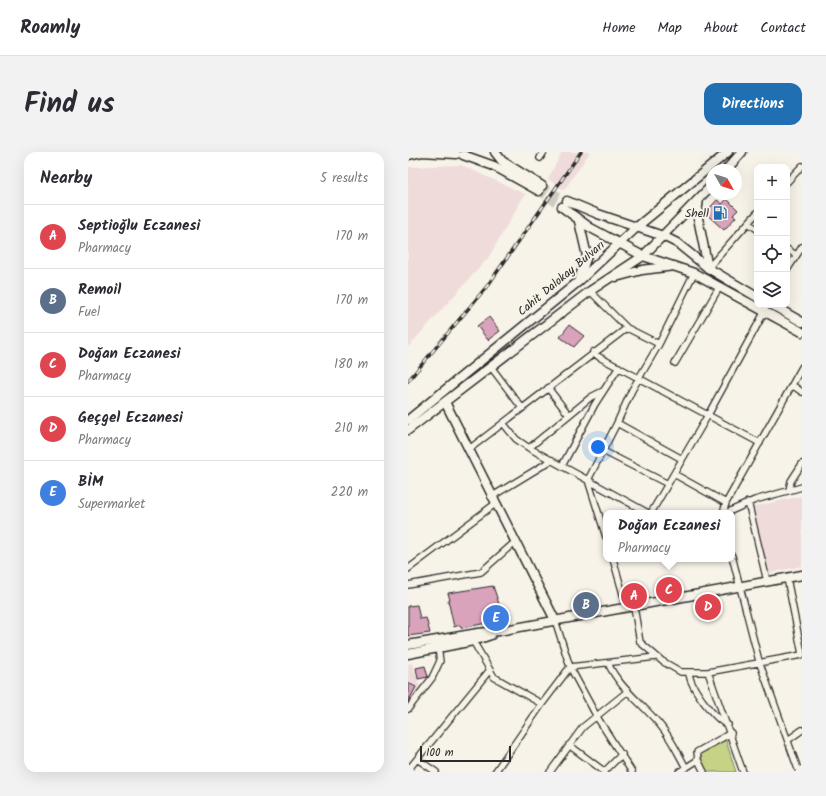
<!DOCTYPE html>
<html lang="en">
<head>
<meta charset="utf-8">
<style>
  :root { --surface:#fff; --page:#f2f2f3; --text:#2b2b33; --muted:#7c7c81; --line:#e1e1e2; --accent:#1f6fb2 }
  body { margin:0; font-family:Kalam,sans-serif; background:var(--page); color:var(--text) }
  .controls { position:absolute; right:12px; top:12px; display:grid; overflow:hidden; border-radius:8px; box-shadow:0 4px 16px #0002 }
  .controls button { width:36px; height:36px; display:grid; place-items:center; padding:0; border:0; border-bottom:1px solid var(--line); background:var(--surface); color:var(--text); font:20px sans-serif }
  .compass { position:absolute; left:298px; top:12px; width:36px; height:36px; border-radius:50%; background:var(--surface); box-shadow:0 4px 16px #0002; rotate:129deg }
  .scale { position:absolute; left:12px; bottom:10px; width:91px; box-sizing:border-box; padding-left:4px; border:2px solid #2b2b2b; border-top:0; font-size:11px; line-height:14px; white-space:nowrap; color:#2b2b2b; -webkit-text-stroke:3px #f7f3e8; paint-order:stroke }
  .you { position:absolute; left:190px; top:295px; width:14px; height:14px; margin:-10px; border:3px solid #fff; border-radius:50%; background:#1a73e8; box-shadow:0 0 0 6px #1a73e833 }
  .badge { display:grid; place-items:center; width:26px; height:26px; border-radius:50%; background:var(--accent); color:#fff; font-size:13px; font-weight:700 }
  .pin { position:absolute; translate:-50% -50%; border:2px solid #fff; box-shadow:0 1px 4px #0006 }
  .popup { position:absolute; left:195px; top:358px; width:132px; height:52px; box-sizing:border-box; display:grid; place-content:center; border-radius:8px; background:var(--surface); filter:drop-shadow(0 1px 3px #0005); font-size:13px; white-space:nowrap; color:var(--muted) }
  .popup b { font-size:15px; color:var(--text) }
  .popup::after { content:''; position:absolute; left:50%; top:100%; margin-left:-8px; border:8px solid transparent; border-top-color:var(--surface) }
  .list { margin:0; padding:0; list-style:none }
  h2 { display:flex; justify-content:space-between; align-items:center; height:52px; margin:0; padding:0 16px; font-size:17px }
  h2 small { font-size:13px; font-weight:400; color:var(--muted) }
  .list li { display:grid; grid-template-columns:26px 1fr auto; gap:12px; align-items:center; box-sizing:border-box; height:64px; padding:0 16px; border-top:1px solid var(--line) }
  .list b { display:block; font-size:15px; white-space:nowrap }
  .list p { margin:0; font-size:13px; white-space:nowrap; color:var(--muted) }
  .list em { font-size:13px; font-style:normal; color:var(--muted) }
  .icon { flex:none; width:22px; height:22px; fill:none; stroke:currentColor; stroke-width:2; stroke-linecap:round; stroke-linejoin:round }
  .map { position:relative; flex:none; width:394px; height:620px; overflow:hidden; border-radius:12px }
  header { display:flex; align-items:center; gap:24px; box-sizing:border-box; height:56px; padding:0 20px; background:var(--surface); border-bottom:1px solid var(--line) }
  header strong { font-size:19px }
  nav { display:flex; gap:22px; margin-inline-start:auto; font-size:14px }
  .intro { display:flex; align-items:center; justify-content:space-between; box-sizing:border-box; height:96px; padding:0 24px }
  h1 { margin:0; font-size:28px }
  .button { padding:10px 18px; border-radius:12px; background:var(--accent); color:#fff; font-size:14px; font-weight:700 }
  main { display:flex; gap:24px; padding:0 24px }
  aside { flex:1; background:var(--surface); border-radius:12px; box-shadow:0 4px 16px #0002 }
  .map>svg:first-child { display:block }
</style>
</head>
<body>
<header>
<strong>Roamly</strong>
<nav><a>Home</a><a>Map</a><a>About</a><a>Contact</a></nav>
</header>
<div class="intro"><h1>Find us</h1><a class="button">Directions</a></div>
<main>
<aside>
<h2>Nearby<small>5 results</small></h2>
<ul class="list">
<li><span class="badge" style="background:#e0444e">A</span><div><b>Septioğlu Eczanesi</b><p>Pharmacy</p></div><em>170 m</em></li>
<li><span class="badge" style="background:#5c6f8a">B</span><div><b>Remoil</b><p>Fuel</p></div><em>170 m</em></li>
<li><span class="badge" style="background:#e0444e">C</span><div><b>Doğan Eczanesi</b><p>Pharmacy</p></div><em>180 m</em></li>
<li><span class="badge" style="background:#e0444e">D</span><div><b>Geçgel Eczanesi</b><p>Pharmacy</p></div><em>210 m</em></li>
<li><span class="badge" style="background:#3f7fe0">E</span><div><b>BİM</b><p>Supermarket</p></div><em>220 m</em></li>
</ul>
</aside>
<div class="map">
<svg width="394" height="620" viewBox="0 0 394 620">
  <rect width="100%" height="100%" fill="#f7f3e8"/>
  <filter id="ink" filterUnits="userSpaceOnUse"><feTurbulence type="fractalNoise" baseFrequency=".025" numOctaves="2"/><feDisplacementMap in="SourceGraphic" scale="8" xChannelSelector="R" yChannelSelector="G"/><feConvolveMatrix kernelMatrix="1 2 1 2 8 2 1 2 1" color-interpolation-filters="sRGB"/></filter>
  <g filter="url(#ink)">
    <path fill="#eedbda" d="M154,0H182L156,38L140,27Z
      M53,13L117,42L80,106L0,195V15Z
      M394,344V414L361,421L345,355Z
      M4,511L12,536L0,551V512Z"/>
    <path fill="#c6d387" stroke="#787f59" d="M317,586L328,620H299L294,609L293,600Z"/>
    <path fill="#d9a3bb" stroke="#2b2b2b" d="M319,47L330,58L325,63L328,65L316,78L297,61L309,48L314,52Z
      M81,165L92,179L80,188L69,174Z
      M161,173L176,184L166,195L152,185Z
      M85,434L94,461H92L93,468L59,475L54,476L52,473L46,475L40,448H42L40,441Z
      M9,453L12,467L18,466L22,481L0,484V454Z
      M17,514L20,525L10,527L8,516Z
      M0,531L8,535L0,550Z"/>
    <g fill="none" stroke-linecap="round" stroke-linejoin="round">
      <path stroke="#cecbc2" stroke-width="8" stroke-dasharray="8 4" stroke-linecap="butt" d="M134,34L159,49
        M131,39L154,55"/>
      <defs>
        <path id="street" d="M132,6L136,0
          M379,30L394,14
          M340,71L349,77
          M379,97L388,103
          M300,116L349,61
          M379,118L394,95
          M182,139L219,176L251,192
          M185,200L191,205L352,291
          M267,211L312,134
          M83,215L114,256
          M384,233L394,240
          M140,236L161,263
          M95,271L108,287L121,296L240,361
          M209,271L274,307
          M121,296L183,245L195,239
          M60,298L219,176
          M195,299L260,332
          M154,314L187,252L211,215
          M266,322L318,351
          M381,338L383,329L394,312
          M83,345L144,308
          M340,350L359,429
          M243,361L300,263L357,159L358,153
          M315,361L318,351L394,215
          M318,361L347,348L394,335
          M198,385L180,328L209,271L224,238L251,192L286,121
          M324,404L351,509L391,620
          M205,407L219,456
          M0,417L87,352
          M379,426L394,502
          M0,433L73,420L107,390
          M226,455L232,490L254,509L273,520H300L394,503
          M147,468L162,515L189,565L224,620
          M65,489L86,525L134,552
          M200,511C211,536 235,552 252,573C263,586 270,601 278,616
          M300,520L335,620
          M281,521C282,535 307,568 320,573
          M0,557L24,526L32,509L30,496
          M380,588L394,578
          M161,593L197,620
          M9,607L28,620
          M0,618L81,519
          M87,620L134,552L162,515L248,505
          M142,620L175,575L220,539
          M196,620L214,602
          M271,620L290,608
          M296,620L290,608L289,600L323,581"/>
        <path id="secondary" d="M87,0L94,9L134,34
          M0,3L14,0L48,2
          M55,3L86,14L131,39
          M159,49L190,62L255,84L269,91L300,116L349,145
          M154,55L181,75L235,104L286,121L394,180
          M364,153L394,170
          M37,250L147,468
          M0,493L70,481L91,479L394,423
          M0,502L65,489L83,483"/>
        <path id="primary" d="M318,18L334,0
          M291,47L289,61L300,116
          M208,125L234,118L266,114
          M170,130L179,104L171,69
          M0,268L170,130L230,74L320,0
          M0,278L182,139L235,104L304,33"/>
      </defs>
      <use href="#street" stroke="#2b2b2b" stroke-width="8"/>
      <use href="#secondary" stroke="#2b2b2b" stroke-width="11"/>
      <use href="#primary" stroke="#2b2b2b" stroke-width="11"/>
      <use href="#street" stroke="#f7f3e8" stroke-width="5.5"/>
      <use href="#secondary" stroke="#f7f3e8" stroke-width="8"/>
      <use href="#primary" stroke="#f7f3e8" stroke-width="8"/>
      <defs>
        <path id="rail" d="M0,229L80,133L173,0"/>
      </defs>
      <use href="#rail" stroke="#2b2b2b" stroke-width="3.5"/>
      <use href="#rail" stroke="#f7f3e8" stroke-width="2" stroke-dasharray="6" stroke-linecap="butt"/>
    </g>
  </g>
  <defs>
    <symbol id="fuel-bare" viewBox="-9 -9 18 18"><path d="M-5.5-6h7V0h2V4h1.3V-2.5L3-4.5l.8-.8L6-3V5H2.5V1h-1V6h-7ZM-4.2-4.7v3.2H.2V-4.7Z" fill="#1f6fb2" stroke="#f7f3e8" stroke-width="2.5" paint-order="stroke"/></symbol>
  </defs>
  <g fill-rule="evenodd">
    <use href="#fuel-bare" x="302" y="51" width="20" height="20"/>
  </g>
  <g text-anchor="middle" stroke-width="4" stroke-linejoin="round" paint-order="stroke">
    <g font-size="12" fill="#2b2b2b" stroke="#f7f3e8" text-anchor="end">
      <text x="301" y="65">Shell</text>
    </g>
    <g font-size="12" fill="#2b2b2b" stroke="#f7f3e8">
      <text transform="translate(153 126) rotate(-40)" y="4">Cahit Dalokay Bulvarı</text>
    </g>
  </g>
</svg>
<div class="controls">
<button>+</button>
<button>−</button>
<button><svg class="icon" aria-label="locate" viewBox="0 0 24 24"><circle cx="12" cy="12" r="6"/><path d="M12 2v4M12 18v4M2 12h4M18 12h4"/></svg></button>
<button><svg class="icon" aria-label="layers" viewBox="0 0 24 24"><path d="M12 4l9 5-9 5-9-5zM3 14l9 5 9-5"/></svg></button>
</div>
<svg class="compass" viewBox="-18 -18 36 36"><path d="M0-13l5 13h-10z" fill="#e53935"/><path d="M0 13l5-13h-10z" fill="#7c7c81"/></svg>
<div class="scale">100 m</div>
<div class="you"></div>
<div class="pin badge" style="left:226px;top:444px;background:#e0444e">A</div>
<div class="pin badge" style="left:178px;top:453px;background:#5c6f8a">B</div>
<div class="pin badge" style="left:261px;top:438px;background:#e0444e">C</div>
<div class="popup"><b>Doğan Eczanesi</b>Pharmacy</div>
<div class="pin badge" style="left:300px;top:455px;background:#e0444e">D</div>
<div class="pin badge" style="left:88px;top:466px;background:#3f7fe0">E</div>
</div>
</main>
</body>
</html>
